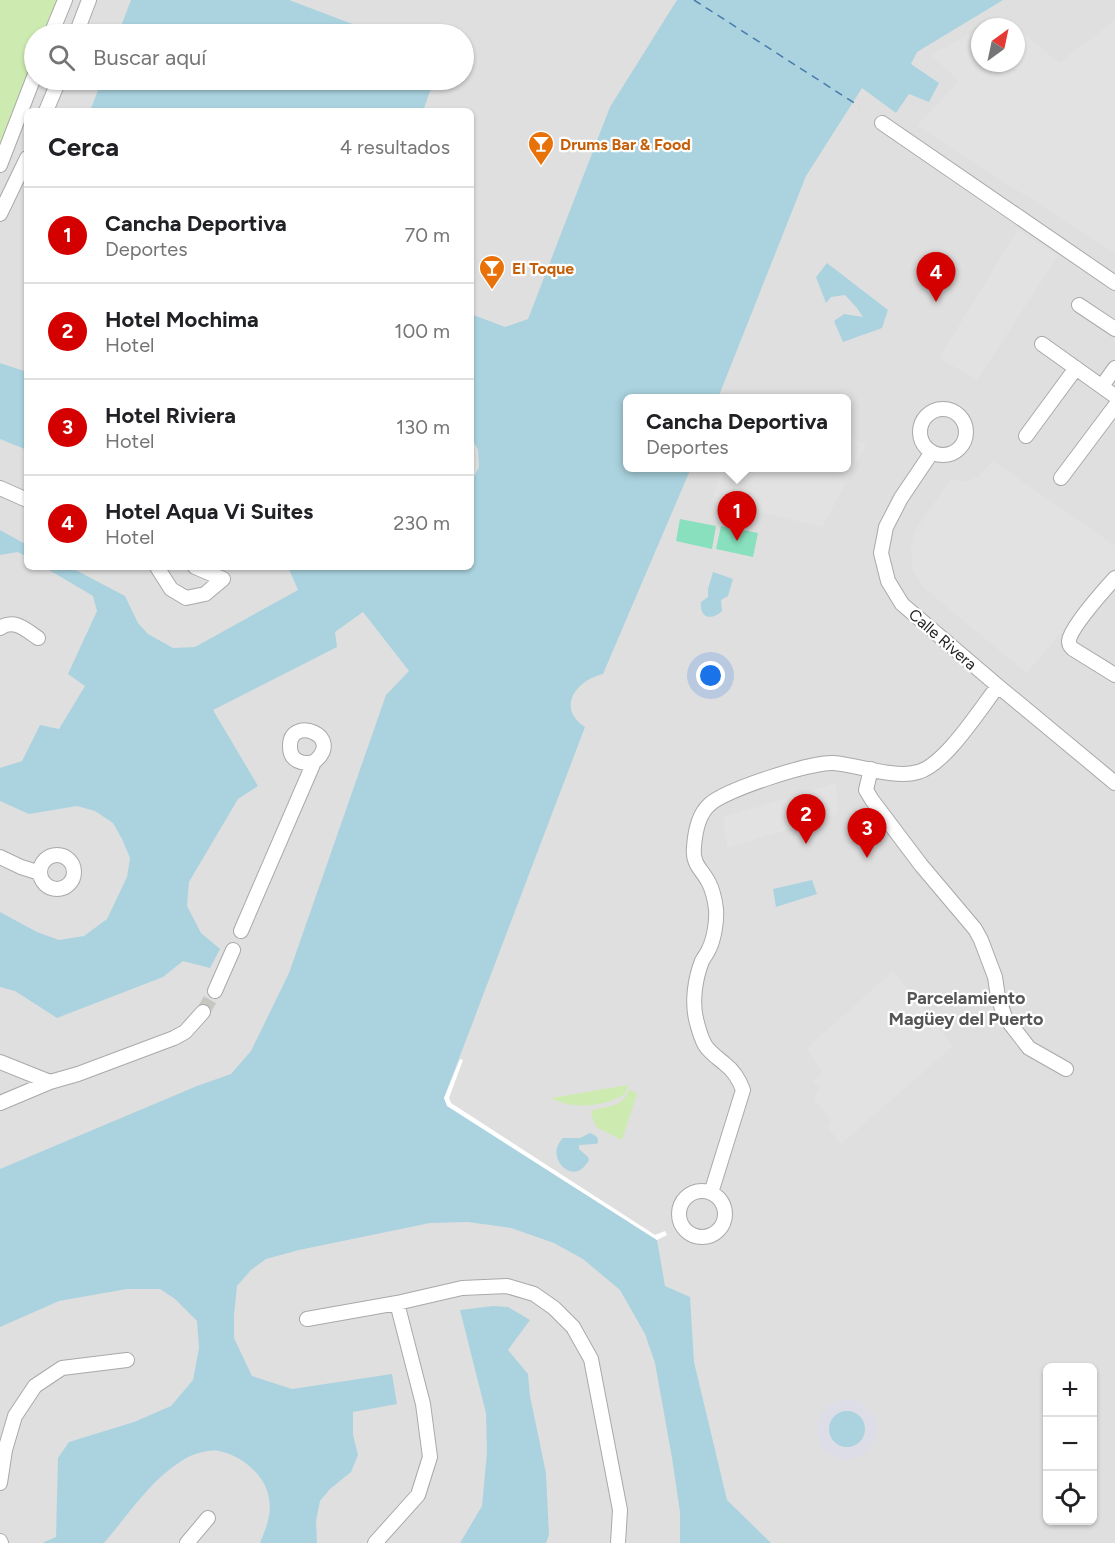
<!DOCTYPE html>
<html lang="es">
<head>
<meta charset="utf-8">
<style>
  :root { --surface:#fff; --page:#f2f2f2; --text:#202124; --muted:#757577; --line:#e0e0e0; --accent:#d40000 }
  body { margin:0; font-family:Figtree,sans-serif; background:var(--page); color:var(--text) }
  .controls { position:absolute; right:18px; bottom:18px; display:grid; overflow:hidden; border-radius:9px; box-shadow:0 2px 4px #0004 }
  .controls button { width:54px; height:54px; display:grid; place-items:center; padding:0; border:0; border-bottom:2px solid var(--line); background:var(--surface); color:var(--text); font:30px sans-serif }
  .compass { position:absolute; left:971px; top:18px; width:54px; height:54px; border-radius:50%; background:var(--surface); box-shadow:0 2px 4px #0004; rotate:33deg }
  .you { position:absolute; left:711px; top:676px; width:21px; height:21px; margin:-15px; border:4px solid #fff; border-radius:50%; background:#1a73e8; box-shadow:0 0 0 9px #1a73e833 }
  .badge { display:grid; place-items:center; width:39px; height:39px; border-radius:50%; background:var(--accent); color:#fff; font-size:20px; font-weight:700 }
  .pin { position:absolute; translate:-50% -50px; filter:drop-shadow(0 2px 3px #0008) }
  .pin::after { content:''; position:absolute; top:32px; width:21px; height:18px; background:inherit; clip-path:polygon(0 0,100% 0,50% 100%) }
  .popup { position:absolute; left:623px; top:394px; width:228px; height:78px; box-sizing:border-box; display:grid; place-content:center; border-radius:9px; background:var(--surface); filter:drop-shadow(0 2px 4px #0005); font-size:20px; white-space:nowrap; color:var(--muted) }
  .popup b { font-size:22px; color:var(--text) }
  .popup::after { content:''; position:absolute; left:50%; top:100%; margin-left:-12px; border:12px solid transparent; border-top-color:var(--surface) }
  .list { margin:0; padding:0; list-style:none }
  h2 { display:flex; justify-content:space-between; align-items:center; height:78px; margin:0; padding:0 24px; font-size:26px }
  h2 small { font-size:20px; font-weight:400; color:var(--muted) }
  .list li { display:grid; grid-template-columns:39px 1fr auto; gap:18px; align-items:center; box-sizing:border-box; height:96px; padding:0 24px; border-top:2px solid var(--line) }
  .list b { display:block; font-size:22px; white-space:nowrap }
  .list p { margin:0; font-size:20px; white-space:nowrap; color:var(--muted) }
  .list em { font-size:20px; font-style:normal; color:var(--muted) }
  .icon { flex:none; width:33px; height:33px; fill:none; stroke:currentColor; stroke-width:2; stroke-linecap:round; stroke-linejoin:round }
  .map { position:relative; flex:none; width:1115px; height:1543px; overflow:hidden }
  .search { position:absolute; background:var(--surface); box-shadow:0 2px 4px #0004; left:24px; top:24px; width:450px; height:66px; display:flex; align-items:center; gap:15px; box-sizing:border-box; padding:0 21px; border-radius:33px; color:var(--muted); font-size:22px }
  .panel { position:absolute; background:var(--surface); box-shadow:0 2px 4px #0004; left:24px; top:108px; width:450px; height:462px; border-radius:9px }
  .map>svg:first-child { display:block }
</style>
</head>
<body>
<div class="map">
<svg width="1115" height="1543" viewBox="0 0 1115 1543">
  <rect width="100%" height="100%" fill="#f2efe9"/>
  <path fill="#e0dfdf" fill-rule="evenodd" d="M0,0H1115V1543H0ZM980,27H1016V63H980ZM34,34H464V80H34ZM27,111H471V567H27ZM628,398H846V468H628ZM1048,1368H1092V1520H1048Z"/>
  <path fill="#cdebb0" d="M0,0H65L52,34H34V78L0,165Z
    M628,1085L625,1094C605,1107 572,1110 551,1098Z
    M629,1089L637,1094L622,1140L596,1127L591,1114L593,1110C610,1105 623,1108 629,1089Z"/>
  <path fill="#88e0be" d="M680,519L716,526L712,549L676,541Z
    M721,526L758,533L753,557L716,549Z"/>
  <path fill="#e2e2e2" d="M1003,16L1059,63L1114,21L1115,22V253L917,126L959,81L931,55L980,28V63H1016V27H982Z
    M1018,230L1058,256L977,380L939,358Z
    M847,435L866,445L822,527L712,501L721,468H846Z
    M993,461L1115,546V568L1027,673L924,588L913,571L911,549L914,532L950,480L967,481L978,477Z
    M836,783L838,814L727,848L723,817Z
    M893,971L953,1046L841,1144L827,1127L831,1122L814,1098L820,1088L813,1081L822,1073L807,1048Z"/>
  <path fill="#dddde8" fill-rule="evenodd" d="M847,1399L858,1401L867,1407L873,1415L877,1424V1433L875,1442L869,1450L862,1456L853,1459L843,1460L834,1457L826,1451L820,1444L817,1434V1423L821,1414L828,1406L837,1401ZM850,1411L855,1412L864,1421L865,1426V1433L829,1432V1426L834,1416L838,1412Z"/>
  <path fill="#aad3df" d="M131,0H289L379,34H118Z
    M677,0H1003L917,52L911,64L939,83L929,102L909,94L896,113L862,88L806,176L718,398H628V468H691L603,674C576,680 556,708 585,727L444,1098L448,1106L657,1240L665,1286L690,1297L694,1362L727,1500L771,1543H680V1512L672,1458L655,1363L645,1334L620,1290L583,1259L554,1243L511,1228L468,1222L430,1223L299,1250L266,1259L251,1270L237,1286L234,1315V1338L252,1376L292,1389L392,1374L397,1404L353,1412V1435L358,1455L351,1472L330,1489L320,1501L316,1521L317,1543H260C266,1528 272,1515 269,1499C266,1475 241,1455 219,1451C209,1449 192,1454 183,1460C150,1480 129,1514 104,1543H42L56,1537L58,1458L69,1442L134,1422L171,1406L193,1380L199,1348L197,1321L175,1299L160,1289H127L59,1301L0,1327V1169L197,1086L231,1074L251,1051L289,973L386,695L409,671L363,612L335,632L337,647L213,710L258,786L238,799L189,882L187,906L201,933L220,949L210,968L183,961L163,977L57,1018L15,991L0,987V912L37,932L59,940L84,936L107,919L127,877L130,858L122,839L113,823L95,811L77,806L29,814L0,801V768L22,761L40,725L59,729L85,686L68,674L97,611L93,596L44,567H70L125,596L138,623L148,634L173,648L195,647L298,590L288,567H471V483L479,467L478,450L471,436V314L505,327L528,319L610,107Z
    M102,80H434L423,111H90Z
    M827,263L888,310L882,328L843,342L834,321L844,314L863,317L857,308L845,295L831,297L826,303L816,277Z
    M0,363L27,372V450L0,439Z
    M0,530L27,545V557L18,552L0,555Z
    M713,572L733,579L728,596L721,600L722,611C712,621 699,618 701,602L708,597V589Z
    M812,880L817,894L776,907L773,889Z
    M590,1133C595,1135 599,1137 598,1143L595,1144L579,1145V1149L588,1157L589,1160C574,1189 543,1157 563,1138H580Z
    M493,1306L508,1307L530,1320L508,1350L528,1374L530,1396L546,1473L549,1535L546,1543H460L482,1506L487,1452L486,1413L460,1310Z
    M829 1429a18 18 0 1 1 36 0a18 18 0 1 1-36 0Z"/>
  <path fill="#fff" d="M460,1059L463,1060L449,1098L451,1103L655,1235L665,1231L667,1235L657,1240L447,1106L444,1098Z"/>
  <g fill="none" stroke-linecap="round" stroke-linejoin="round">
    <path stroke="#4a7aab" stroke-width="1.5" stroke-dasharray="8 6" stroke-linecap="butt" d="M694,0L859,106"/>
    <path stroke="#c8c6c1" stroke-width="14" stroke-dasharray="14 7" stroke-linecap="butt" d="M203,1012L215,991"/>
    <defs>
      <path id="minor" d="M51,34L65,0
        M76,34L89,0
        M46,111L59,80
        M882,123L1115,283
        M0,165L34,77
        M0,214L27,158
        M1079,305L1115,329
        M1042,344L1115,396
        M1102,386L1115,368
        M920 432a23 23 0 1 1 46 0a23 23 0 1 1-46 0Z
        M1026,436L1076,368
        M932,452L901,498L886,527L881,553L888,581L902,604L998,686L1115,783
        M1061,478L1115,406
        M0,488L27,500
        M157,567L171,589L186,598L205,594L223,579L195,567
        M1115,578C1105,589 1070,628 1069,641C1069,646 1070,646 1073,649L1115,675
        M0,628C14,618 26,630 38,638
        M871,769L866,790L872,800L921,865L975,929L981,940L995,977L998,997L1005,1017L1029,1048L1066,1069
        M40 872a17 17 0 1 1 34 0a17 17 0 1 1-34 0Z
        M0,857L21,867L40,873
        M241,931L314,762C346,736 289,714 290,747C290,761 303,765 314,762
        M215,991L233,950
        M0,1062L50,1082L78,1074L174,1038L185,1032L203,1012
        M0,1103L50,1082
        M679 1214a23 23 0 1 1 46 0a23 23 0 1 1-46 0Z
        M711,1193L743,1090C739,1079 734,1071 725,1064C718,1058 710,1053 705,1045C701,1038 698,1027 696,1019C692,1001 695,979 702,961C704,957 707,954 709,949C714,939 717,921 716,909C715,901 713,891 709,883C702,869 692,865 694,847C695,833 698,815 709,805C724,790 811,762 833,763C859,765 894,779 918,772C945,765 980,709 998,686
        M307,1319L397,1303L462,1288L507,1286L534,1294L554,1308L573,1327L591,1359L620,1510L618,1543
        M0,1483L5,1450L15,1416L35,1386L62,1368L127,1360
        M0,1541L1,1543
        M187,1543L208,1518
        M375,1543L418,1495L430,1457L423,1404L397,1303"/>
    </defs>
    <use href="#minor" stroke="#a9a9a9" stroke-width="16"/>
    <use href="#minor" stroke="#fff" stroke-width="14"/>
  </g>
  <defs>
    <symbol id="bar-pin" viewBox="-11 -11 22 30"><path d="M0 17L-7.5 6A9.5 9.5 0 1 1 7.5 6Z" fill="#e8710a" stroke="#fff"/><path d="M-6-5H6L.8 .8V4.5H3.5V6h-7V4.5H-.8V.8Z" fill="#fff"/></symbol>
  </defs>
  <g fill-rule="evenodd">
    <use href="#bar-pin" x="526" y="129" width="30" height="40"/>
    <use href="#bar-pin" x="477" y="253" width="30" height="40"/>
  </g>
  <g text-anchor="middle" stroke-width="4.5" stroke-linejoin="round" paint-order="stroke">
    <g font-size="16" font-weight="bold" fill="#c56008" stroke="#fff" text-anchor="start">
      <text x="560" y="150">Drums Bar &amp; Food</text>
      <text x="512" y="274">El Toque</text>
    </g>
    <g font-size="16" fill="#222" stroke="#fff">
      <text transform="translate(943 639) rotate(41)" y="6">Calle Rivera</text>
    </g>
    <g font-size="18" font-weight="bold" fill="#555" stroke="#fff">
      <text x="966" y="1004">Parcelamiento<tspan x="966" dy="21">Magüey del Puerto</tspan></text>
    </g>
  </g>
</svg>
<div class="controls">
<button>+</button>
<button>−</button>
<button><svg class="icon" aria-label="locate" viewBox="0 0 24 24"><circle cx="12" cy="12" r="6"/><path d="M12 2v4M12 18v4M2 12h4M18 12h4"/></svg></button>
</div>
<svg class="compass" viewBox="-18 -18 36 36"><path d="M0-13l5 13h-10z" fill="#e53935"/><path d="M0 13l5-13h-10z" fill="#757577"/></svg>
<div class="you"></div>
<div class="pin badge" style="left:737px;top:541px">1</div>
<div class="popup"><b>Cancha Deportiva</b>Deportes</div>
<div class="pin badge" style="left:806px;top:844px">2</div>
<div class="pin badge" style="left:867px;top:858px">3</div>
<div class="pin badge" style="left:936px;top:302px">4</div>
<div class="search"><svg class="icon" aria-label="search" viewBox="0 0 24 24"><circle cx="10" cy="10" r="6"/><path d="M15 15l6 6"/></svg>Buscar aquí</div>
<section class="panel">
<h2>Cerca<small>4 resultados</small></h2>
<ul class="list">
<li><span class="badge">1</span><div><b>Cancha Deportiva</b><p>Deportes</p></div><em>70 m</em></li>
<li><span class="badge">2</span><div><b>Hotel Mochima</b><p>Hotel</p></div><em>100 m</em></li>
<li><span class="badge">3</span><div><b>Hotel Riviera</b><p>Hotel</p></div><em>130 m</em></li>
<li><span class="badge">4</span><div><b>Hotel Aqua Vi Suites</b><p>Hotel</p></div><em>230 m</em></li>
</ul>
</section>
</div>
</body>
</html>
